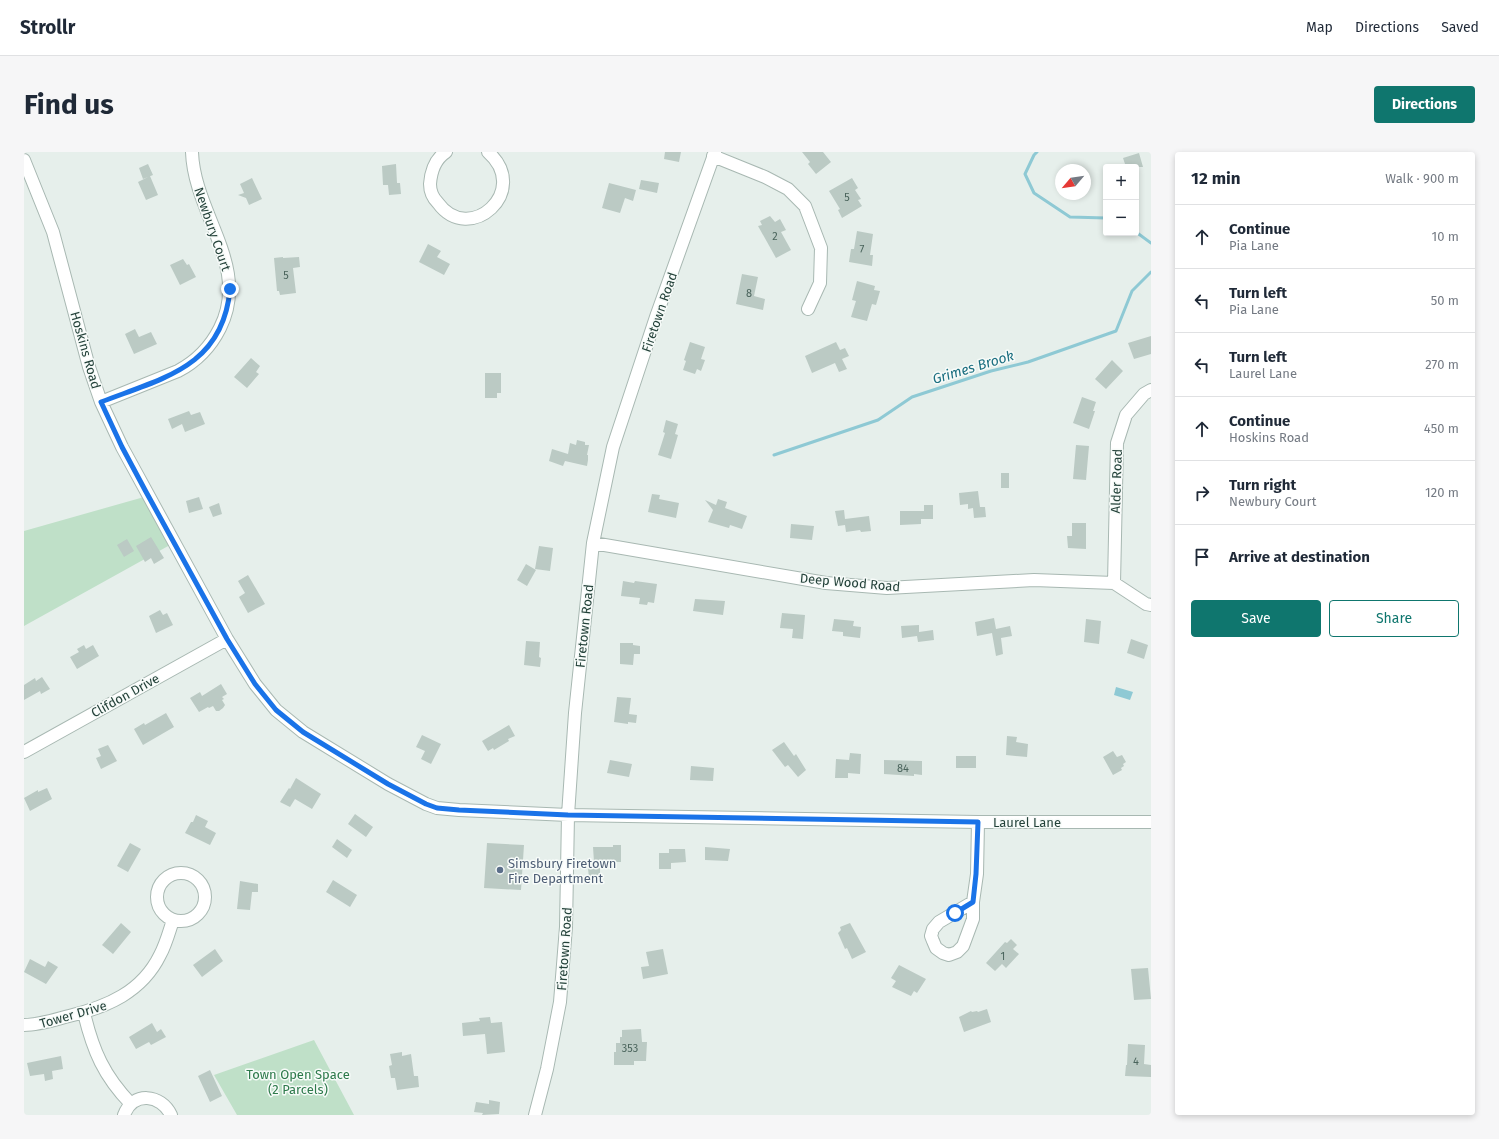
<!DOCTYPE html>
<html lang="en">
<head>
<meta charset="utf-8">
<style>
  :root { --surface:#fff; --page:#f6f6f7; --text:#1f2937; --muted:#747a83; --line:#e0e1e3; --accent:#0f766e }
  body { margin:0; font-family:"Fira Sans",sans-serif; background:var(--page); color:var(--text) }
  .controls { position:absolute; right:12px; top:12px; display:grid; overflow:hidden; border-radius:4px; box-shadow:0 2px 6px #0003 }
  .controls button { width:36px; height:36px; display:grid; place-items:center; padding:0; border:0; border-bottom:1px solid var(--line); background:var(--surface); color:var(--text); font:20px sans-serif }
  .compass { position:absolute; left:1031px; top:12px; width:36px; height:36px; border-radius:50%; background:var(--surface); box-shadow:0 2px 6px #0003; rotate:241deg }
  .stop { position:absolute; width:12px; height:12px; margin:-9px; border:3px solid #1a73e8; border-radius:50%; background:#fff }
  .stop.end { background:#1a73e8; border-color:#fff; box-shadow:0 1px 4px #0008 }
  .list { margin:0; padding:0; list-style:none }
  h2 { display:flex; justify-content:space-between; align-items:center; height:52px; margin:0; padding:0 16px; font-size:17px }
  h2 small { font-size:13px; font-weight:400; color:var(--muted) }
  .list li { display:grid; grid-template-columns:26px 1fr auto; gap:12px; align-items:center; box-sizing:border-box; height:64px; padding:0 16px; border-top:1px solid var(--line) }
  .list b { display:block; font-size:15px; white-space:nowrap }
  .list p { margin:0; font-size:13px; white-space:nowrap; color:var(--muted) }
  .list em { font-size:13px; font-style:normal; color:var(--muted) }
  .actions { display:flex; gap:8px; padding:12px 16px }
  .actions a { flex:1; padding:9px 0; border:1px solid var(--accent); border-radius:4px; text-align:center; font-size:14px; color:var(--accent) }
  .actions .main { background:var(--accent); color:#fff }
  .icon { flex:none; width:22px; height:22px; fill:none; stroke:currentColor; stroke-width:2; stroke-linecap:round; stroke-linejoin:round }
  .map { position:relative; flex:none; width:1127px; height:963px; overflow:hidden; border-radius:4px }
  header { display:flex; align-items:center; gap:24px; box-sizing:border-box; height:56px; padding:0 20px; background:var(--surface); border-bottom:1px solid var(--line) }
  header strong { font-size:19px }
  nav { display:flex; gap:22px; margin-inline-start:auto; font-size:14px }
  .intro { display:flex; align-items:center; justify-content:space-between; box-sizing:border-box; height:96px; padding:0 24px }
  h1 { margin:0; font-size:28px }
  .button { padding:10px 18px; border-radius:4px; background:var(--accent); color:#fff; font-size:14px; font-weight:700 }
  main { display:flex; gap:24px; padding:0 24px }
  aside { flex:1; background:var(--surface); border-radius:4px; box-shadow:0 2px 6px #0003 }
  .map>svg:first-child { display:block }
</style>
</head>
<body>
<header>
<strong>Strollr</strong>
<nav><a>Map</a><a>Directions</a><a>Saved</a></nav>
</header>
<div class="intro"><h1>Find us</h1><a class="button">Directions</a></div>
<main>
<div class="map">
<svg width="1127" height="963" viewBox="0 0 1127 963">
  <rect width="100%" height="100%" fill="#e6efeb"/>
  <path fill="#bfe0c8" d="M120,345L146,393L0,474V379Z
    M290,888L330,963H213L190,923Z"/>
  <path fill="#8ec9d4" d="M1092,535L1109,540L1106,548L1090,543Z"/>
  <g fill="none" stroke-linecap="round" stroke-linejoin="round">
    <path stroke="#8ec9d4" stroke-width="3" d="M1013,0L1010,3L1001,22L1010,41L1046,65L1082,66
      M1112,80L1127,91
      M750,303L854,268L888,245L967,219L1004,210L1092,179L1108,139L1127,120"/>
  </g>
  <path fill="#bbcac4" d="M641,0H657L655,10L640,7Z
    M778,0H799L807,10L792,22L784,12L786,10Z
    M1115,1L1119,15H1102L1099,6Z
    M124,12L129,23L119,27L115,16Z
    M372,12L373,31H376L377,42L365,43L364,33H359L358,14Z
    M126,24L134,43L122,48L114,30Z
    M228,26L238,47L225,53L222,46L214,43L220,41L216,32Z
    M828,26L834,36L831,38L837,47L834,48L838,54L818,66L814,58L816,57L805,39Z
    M617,28L635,31L633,41L615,37Z
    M585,31L612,38L609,49L601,46L596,61L578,56Z
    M746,64L751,70L756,67L762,78L757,80L767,98L752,106L734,74L738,73L736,69Z
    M833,79L849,82L846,103H849L848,114L825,110L827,97H830Z
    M404,92L417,99L413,105L426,112L420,123L395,110Z
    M259,105V106L275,105L276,115L269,116L272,141L256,143L255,139H253L250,106Z
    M159,107L163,113L165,112L172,125L156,133L146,113Z
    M718,122L734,125L730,144L741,147L739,158L712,152Z
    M833,129L851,134L850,138L856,139L852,153L848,152L843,169L827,165L832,149L828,148Z
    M111,177L115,185L127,180L133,192L110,202L101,182Z
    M1127,184V202L1110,207L1104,191Z
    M666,190L681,195L677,207L681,208L677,219L673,217L671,222L659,218L662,209L660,208Z
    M812,190L816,198L821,196L825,204L818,207L823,217L815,220L811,211L788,221L781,204Z
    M227,206L236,214L232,220L235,222L223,236L210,225Z
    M1088,208L1099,219L1082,237L1071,227Z
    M461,221H477V241H473V246H461Z
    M1058,245L1072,250L1069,259H1071L1065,277L1049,271Z
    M165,259L167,263L176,260L181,272L161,280L158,272L148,277L144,267Z
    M642,268L654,272L651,282L654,283L647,307L634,303L641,281L639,280Z
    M553,288L561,290V293H565L563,303H564V308L563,314L541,309L539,314L525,309L528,297L544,302L546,291L552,293Z
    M1052,293L1065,294L1062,328L1049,327Z
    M977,321H985V336H977Z
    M954,339L956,355H961L962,365L950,366L949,356L944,357V352L936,353L935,341Z
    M628,342L636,343L635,347L655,351L652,366L624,360Z
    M175,345L179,357L165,361L162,349Z
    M694,347L703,350L701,356L723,364L718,377L706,373L705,376L684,370L689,358L681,348L692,353Z
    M195,351L198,362L189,365L185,355Z
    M900,353H909V367H897V372L876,373V359H900Z
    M820,358L821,367L845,364L847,379L837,380L836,378L822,380L821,373L814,374L811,359Z
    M1048,371H1062V397L1044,396L1043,384H1048Z
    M767,372L790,374L788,388L766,386Z
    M127,385L140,406L130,412L127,406L121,410L112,394Z
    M103,387L110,399L100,405L93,393Z
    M515,394L529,396L526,419L511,417Z
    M502,412L512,418L503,434L493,428Z
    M224,423L241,452L224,461L215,445L221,441L214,429Z
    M599,429L610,431L611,429L633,432L630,451L624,450L623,453L615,452L616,446L597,444Z
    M671,447L701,449L699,463L669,459Z
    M136,458L139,463L143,461L149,473L132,481L125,464Z
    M758,461L781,463L779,487L768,486L769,477L756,476Z
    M970,466L972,477L986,474L988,484L977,486L979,502L972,504L968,481L953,484L951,470Z
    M810,467L830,469L829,474L837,475L836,486L819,484V480L808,479Z
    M1062,467L1077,469L1075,492L1060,490Z
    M895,473V480L909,478L910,488L894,490L893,484L878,486L877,474Z
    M1107,487L1124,493L1120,507L1103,501Z
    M502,489L516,490L515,505L517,506L516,515L500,513Z
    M596,491H609V493L616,494V502H610L609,513L596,512Z
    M60,493L62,497L69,493L75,504L53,517L46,505L55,500L53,497Z
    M18,525L26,537L17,542L16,539L0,548V533L11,526L12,529Z
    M197,532L203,542L198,545L200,547L198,548L201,553L199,556L195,559H192L189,554L185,556L184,555L175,560L166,546L176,540L178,544Z
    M593,545L607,546L605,562L613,563L612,571L604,570V572L590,570Z
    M142,561L150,575L119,593L110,577L120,571L121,573Z
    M485,573L491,584L484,587L485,589L470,598L469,596L464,599L458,589Z
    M398,583L417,592L407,612L397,607L401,599L392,595Z
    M983,584L993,585L992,590L1004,592L1003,605L982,603Z
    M760,590L770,604L772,602L782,618L774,625L764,613L761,615L748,598Z
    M84,593L93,609L77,617L72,606L77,604L74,597Z
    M1089,599L1093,605L1098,603L1102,610L1099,612L1100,614L1097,616L1098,618L1089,623L1079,605Z
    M826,601L837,602L836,622L824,621V626H811L812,607L825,608Z
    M932,604H952V616H932Z
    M586,608L608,612L605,625L583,621Z
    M860,608L898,609V623L890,622V624L860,622Z
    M667,614L690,616L689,629L666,628Z
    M272,626L297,642L288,657L271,647L266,655L256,650L265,636L266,637Z
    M23,636L28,647L6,659L0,646L14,638V640Z
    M331,662L349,675L342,685L324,672Z
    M172,663L184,669L181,675L192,681L186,693L161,681L167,670H169Z
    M313,687L328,698L323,706L308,695Z
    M106,691L117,697L104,720L93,714Z
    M463,691L500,693L497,738L460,736Z
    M589,693H597V710H570L569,695H589Z
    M681,695L706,697L704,709L681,708Z
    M645,697H661L662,710L647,711V717H635V701H645Z
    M564,716H576V726H565Z
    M309,728L333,743L326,755L302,740Z
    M216,729L234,732V740H228L226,758L213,757Z
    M97,771L107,780L89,802L78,793Z
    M826,771L842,800L828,807L823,796L821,797L814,781L817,778L816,775Z
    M987,787L993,793L989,797L995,802L982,816L978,812L971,819L962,811L981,790L983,791Z
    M191,797L199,809L178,825L169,813Z
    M639,797L644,822L619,827L617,815L625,814L622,800Z
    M6,807L21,815L24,809L34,815L22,832L0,820Z
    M875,813L902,827L893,841L890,839L887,844L868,835L872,829L867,826Z
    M1124,816L1127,847L1110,848L1107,817Z
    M963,857L967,870L940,880L935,865L947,859L948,860L953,859L954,860Z
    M466,865L467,871L478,870L481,900L463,902L461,882L439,884L438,871L456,869L455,866Z
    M128,871L133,880L137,877L142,885L127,893L125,890L112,897L105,885Z
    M617,877L618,890H623L622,909H610V913H590V900H592V891H596V885H598V878Z
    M1104,892L1121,893L1120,912L1127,913V925L1101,924L1102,913H1103Z
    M378,900V904L387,902L390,924H394L395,935L373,938L371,926H367L365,914L368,913L366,902Z
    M37,904L39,917L28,919L29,927L21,929L20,922L6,924L3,911Z
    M186,918L198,944L186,950L174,924Z
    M465,948L476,950L475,962L458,963L459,961L450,960L452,950L465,952Z"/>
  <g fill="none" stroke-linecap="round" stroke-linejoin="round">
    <defs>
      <path id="minor" d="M422,0C411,7 407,19 406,32C406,39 409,46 414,51C445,94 508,39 464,0
        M689,4L741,25L764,37L781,54L797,96L796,131L784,157
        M0,8L29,80L65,215L77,250L98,295L203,487L231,532L252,558L279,580L364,632L402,652L413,656L435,658L544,663L954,670H1127
        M77,250L154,219C173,209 186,196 196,176C227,114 170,62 168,0
        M569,391L802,431L863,436L1010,428L1090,431L1122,452L1127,453
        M1090,431L1093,291L1102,263L1120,242L1127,238
        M0,600L203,487
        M133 745a24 24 0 1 1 48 0a24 24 0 1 1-48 0Z
        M949,750L915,770L909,777L907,784L909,789L912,796L919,801L925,803L933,800L939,794L949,767V750L953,722L954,670
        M60,861C69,899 80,924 107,952
        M0,873C15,873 30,868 45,864C83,855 118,840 136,803C142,792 145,780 149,768
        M100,963C109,939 137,942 147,963
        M511,963L523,917L536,850L542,775L544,663L551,561L569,391L589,295L633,162L691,0"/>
    </defs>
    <use href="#minor" stroke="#a8b8b2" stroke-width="14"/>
    <use href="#minor" stroke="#fff" stroke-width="12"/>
  </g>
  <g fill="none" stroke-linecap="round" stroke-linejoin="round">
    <path stroke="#1a73e8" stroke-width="5" d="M206,137C199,215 139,226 77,250L98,295L121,338L203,487L231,532L252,558L279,580L364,632L402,652L413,656L435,658L544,663L954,670L952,722L949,750L931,761"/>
  </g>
  <circle fill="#5c6f8a" stroke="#f7fbf9" stroke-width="1.5" cx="476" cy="718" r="4"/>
  <g text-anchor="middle" stroke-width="3" stroke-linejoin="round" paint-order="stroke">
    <g font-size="11" fill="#4a645c">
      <text x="823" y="49">5</text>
      <text x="751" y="88">2</text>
      <text x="838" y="101">7</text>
      <text x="262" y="127">5</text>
      <text x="725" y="145">8</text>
      <text x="879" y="620">84</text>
      <text x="979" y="808">1</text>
      <text x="606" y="900">353</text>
      <text x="1112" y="913">4</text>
    </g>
    <g font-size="13" fill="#24423a" stroke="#f7fbf9">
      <text transform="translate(189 77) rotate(71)" y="5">Newbury Court</text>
      <text transform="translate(635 160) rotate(-71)" y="5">Firetown Road</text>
      <text transform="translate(62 198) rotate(74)" y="5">Hoskins Road</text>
      <text transform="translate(1092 329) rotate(-88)" y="5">Alder Road</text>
      <text transform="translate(826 430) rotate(5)" y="5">Deep Wood Road</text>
      <text transform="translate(560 474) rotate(-84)" y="5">Firetown Road</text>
      <text transform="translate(101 543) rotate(-29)" y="5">Clifdon Drive</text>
      <text x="1003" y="675">Laurel Lane</text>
      <text transform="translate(540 797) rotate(-86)" y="5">Firetown Road</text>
      <text transform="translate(49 862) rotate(-16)" y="5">Tower Drive</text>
    </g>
    <g font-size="13" fill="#4e5e75" stroke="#f7fbf9" text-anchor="start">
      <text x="484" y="716">Simsbury Firetown<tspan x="484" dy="15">Fire Department</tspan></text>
    </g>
    <g font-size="13" fill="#2d7a4b" stroke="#f7fbf9">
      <text x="274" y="927">Town Open Space<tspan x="274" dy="15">(2 Parcels)</tspan></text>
    </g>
    <g font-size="14" font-style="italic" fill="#1c6f80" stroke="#f7fbf9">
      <text transform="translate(949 215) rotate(-17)" y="5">Grimes Brook</text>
    </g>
  </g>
</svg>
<div class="controls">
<button>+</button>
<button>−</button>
</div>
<svg class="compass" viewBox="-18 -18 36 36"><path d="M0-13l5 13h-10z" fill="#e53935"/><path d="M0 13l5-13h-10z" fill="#747a83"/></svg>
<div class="stop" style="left:931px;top:761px"></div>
<div class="stop end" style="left:206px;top:137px"></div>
</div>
<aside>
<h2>12 min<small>Walk · 900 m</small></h2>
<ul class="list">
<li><svg class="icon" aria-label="ahead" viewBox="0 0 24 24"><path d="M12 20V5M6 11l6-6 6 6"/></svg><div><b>Continue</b><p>Pia Lane</p></div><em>10 m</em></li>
<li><svg class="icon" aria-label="left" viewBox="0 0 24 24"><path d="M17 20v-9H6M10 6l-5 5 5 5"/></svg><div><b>Turn left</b><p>Pia Lane</p></div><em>50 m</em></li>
<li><svg class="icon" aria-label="left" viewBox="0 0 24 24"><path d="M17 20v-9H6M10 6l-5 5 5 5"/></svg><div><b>Turn left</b><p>Laurel Lane</p></div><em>270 m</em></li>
<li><svg class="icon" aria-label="ahead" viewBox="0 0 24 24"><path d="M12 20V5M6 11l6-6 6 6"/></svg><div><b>Continue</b><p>Hoskins Road</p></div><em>450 m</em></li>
<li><svg class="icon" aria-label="right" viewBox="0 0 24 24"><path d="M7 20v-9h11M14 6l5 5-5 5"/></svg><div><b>Turn right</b><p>Newbury Court</p></div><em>120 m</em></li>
<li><svg class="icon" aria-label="arrive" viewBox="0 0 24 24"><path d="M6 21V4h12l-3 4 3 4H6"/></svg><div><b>Arrive at destination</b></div></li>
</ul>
<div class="actions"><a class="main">Save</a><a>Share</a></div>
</aside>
</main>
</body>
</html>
